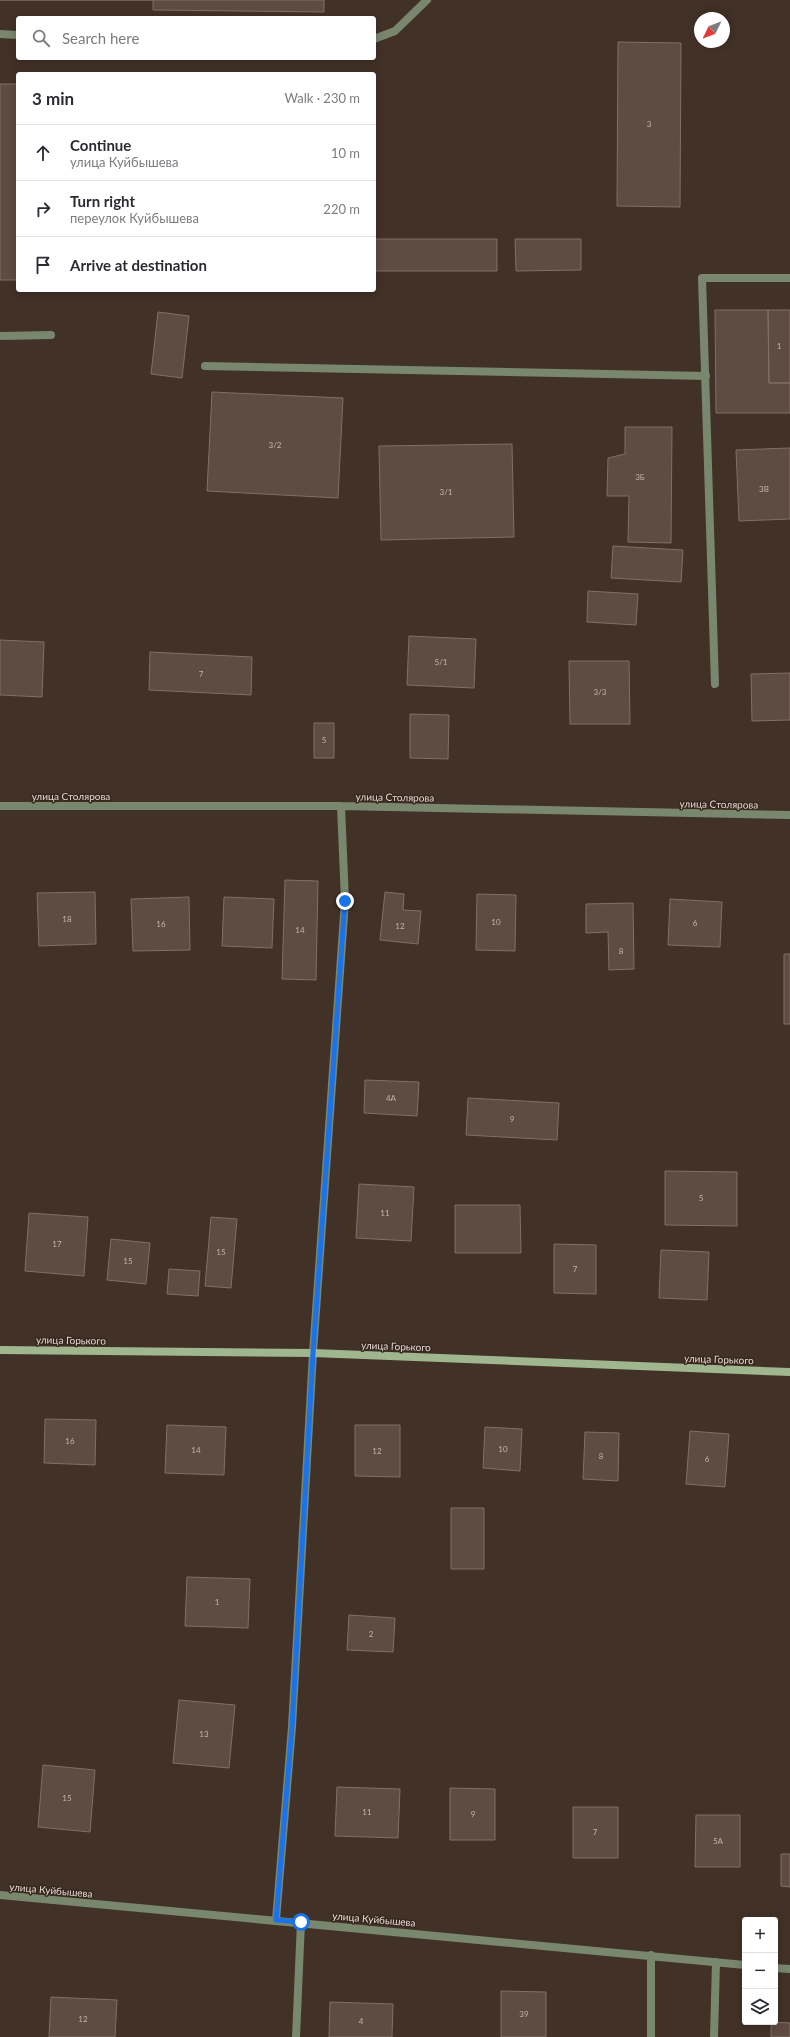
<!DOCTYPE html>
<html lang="en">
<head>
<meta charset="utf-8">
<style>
  :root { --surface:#fff; --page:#f2f2f3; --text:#2b2b33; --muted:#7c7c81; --line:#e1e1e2 }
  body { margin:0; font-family:Lato,sans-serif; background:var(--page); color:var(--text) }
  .controls { position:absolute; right:12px; bottom:12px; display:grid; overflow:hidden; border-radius:4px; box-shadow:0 2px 10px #0003 }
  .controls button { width:36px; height:36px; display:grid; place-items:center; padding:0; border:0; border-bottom:1px solid var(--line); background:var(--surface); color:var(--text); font:20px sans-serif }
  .compass { position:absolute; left:694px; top:12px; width:36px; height:36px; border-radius:50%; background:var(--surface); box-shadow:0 2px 10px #0003; rotate:227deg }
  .stop { position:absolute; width:12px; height:12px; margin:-9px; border:3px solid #1a73e8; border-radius:50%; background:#fff }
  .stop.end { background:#1a73e8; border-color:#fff; box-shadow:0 1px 4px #0008 }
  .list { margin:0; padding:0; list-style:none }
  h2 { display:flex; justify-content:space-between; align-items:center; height:52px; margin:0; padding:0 16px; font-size:17px }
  h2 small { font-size:13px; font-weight:400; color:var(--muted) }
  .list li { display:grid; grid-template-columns:26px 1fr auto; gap:12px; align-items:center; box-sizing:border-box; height:56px; padding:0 16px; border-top:1px solid var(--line) }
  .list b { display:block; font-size:15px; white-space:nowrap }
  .list p { margin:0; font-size:13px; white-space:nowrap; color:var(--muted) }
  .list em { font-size:13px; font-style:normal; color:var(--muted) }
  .icon { flex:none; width:22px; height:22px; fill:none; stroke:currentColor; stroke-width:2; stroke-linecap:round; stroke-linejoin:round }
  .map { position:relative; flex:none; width:790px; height:2037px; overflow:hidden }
  .search { position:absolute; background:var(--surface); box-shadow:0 2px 10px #0003; left:16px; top:16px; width:360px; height:44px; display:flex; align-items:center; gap:10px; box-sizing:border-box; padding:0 14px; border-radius:4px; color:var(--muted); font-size:15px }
  .panel { position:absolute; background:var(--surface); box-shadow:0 2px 10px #0003; left:16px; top:72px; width:360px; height:220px; border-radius:4px }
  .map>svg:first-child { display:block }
</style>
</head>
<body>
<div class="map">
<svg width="790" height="2037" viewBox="0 0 790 2037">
  <rect width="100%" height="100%" fill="#423127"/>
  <path fill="#5e4b41" stroke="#836f64" d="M0,0H324V12L153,10V0Z
    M618,42L681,43L680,207L617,206Z
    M0,84H18V280H0Z
    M374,239H497V271H374Z
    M515,239H581V270L516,271Z
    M715,310H768L769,383H790V413H716Z
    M768,310H790V383H769Z
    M158,312L189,316L182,378L151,374Z
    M212,392L343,398L338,498L207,491Z
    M625,427H672L671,543L628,542L629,496H607L608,458L625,454Z
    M512,444L514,537L381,540L379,446Z
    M790,448V519L739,521L736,450Z
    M613,546L683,550L681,582L611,578Z
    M588,591L638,594L636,625L587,622Z
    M409,636L476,639L474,688L407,685Z
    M0,640L44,642L42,697L0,695Z
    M150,652L252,657L251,695L149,690Z
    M569,661H629L630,724H570Z
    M790,673V720L752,721L751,674Z
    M410,714L449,715L448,759L410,758Z
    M314,723H334V758H314Z
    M285,880L318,881L316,980L282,979Z
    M95,892L96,944L39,946L37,893Z
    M385,892L404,894L403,910L421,911L418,944L380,940Z
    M477,894L516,895L515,951L476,950Z
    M189,897L190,950L133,951L131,899Z
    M224,897L274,899L272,948L222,946Z
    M670,899L722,902L720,947L668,945Z
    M633,903L634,969L609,970L608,932L586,933V904Z
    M784,954H790V1024H784Z
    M365,1080L419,1082L417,1116L364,1113Z
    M468,1098L559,1103L557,1140L466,1135Z
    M665,1171L737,1172V1226L665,1225Z
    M359,1184L414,1187L411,1241L356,1238Z
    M455,1205H520L521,1253H455Z
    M29,1213L88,1217L84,1276L25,1271Z
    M211,1217L237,1219L231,1288L205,1286Z
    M111,1239L150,1243L146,1284L107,1280Z
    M554,1244L596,1245V1294L554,1293Z
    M661,1250L709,1252L707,1300L659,1298Z
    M169,1269L200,1271L198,1296L167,1294Z
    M45,1419L96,1420L95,1465L44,1463Z
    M167,1425L226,1427L224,1475L165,1473Z
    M355,1425H400V1477L355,1476Z
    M485,1427L522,1429L520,1471L483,1468Z
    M690,1431L729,1434L725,1487L686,1484Z
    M585,1432L619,1433L618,1481L583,1479Z
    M451,1508H484V1569H451Z
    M187,1577L250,1579L248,1628L185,1626Z
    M349,1615L395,1618L393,1652L347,1650Z
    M179,1700L235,1705L229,1768L173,1763Z
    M43,1765L95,1770L90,1832L38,1827Z
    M337,1787L400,1789L398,1838L335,1836Z
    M450,1788L495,1789V1840H450Z
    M573,1807H618V1858H573Z
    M696,1815H740V1867H695Z
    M781,1854H790V1887L781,1886Z
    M501,1991L546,1992V2037H501Z
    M51,1997L117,2000L115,2037H49Z
    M330,2002L393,2004L392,2037H329Z
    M771,2022L790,2023V2037H771Z"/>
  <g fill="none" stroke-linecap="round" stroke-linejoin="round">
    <path stroke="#79876f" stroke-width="8" d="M0,34L18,35
      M374,39L395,31L427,0
      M0,336L51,335"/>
    <path stroke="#79876f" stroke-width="8" d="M205,366L706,376
      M715,684L702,278H790
      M0,806H341L790,815
      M0,1895L745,1965
      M276,1920L292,1727L313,1353L345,901L341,806
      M775,1968L790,1969
      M296,2037L301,1922
      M651,2037V1955
      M714,2037L716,1962"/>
    <path stroke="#a0b68f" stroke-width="8" d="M0,1350L313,1353L790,1372"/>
  </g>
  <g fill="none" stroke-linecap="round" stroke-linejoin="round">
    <path stroke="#1a73e8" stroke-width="5" d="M301,1922L276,1920L292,1727L313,1353L345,901"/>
  </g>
  <g text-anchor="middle" stroke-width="3" stroke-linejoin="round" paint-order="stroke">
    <g font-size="8" fill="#c2b5ae">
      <text x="649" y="127">3</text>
      <text x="779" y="349">1</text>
      <text x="275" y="448">3/2</text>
      <text x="640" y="480">3Б</text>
      <text x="764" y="492">3В</text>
      <text x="446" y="495">3/1</text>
      <text x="441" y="665">5/1</text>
      <text x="201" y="677">7</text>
      <text x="600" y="695">3/3</text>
      <text x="324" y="743">5</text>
      <text x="67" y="922">18</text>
      <text x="496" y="925">10</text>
      <text x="695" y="926">6</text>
      <text x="161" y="927">16</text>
      <text x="400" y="929">12</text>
      <text x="300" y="933">14</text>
      <text x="621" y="954">8</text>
      <text x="391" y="1101">4А</text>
      <text x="512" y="1122">9</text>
      <text x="701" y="1201">5</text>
      <text x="385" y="1216">11</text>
      <text x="57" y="1247">17</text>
      <text x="221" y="1255">15</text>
      <text x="128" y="1264">15</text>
      <text x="575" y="1272">7</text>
      <text x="70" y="1444">16</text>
      <text x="503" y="1452">10</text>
      <text x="196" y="1453">14</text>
      <text x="377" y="1454">12</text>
      <text x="601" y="1459">8</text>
      <text x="707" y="1462">6</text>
      <text x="217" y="1605">1</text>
      <text x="371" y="1637">2</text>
      <text x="204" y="1737">13</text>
      <text x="67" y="1801">15</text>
      <text x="367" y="1815">11</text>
      <text x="473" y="1817">9</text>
      <text x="595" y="1835">7</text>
      <text x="718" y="1844">5А</text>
      <text x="524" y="2017">39</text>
      <text x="83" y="2022">12</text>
      <text x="361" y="2024">4</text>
    </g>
    <g font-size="10" fill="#e3d8d2" stroke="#37271d">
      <text x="71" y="800">улица Столярова</text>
      <text transform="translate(395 797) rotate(1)" y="4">улица Столярова</text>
      <text transform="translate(719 804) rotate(1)" y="4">улица Столярова</text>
      <text transform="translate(71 1340) rotate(1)" y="4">улица Горького</text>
      <text transform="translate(396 1346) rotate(2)" y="4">улица Горького</text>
      <text transform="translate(719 1359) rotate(2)" y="4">улица Горького</text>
      <text transform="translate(51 1890) rotate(5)" y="4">улица Куйбышева</text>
      <text transform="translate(374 1919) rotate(5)" y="4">улица Куйбышева</text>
    </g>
  </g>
</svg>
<div class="controls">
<button>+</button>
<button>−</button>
<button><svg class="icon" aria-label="layers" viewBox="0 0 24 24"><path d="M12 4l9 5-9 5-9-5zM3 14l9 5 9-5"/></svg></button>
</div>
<svg class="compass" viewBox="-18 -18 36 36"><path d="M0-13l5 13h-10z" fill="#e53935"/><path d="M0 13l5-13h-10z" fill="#7c7c81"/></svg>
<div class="stop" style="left:301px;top:1922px"></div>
<div class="stop end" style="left:345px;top:901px"></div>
<div class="search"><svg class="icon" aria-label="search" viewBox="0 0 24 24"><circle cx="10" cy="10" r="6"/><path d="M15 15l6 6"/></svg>Search here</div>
<section class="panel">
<h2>3 min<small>Walk · 230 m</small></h2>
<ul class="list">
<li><svg class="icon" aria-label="ahead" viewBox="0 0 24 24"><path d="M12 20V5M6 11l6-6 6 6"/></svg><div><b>Continue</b><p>улица Куйбышева</p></div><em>10 m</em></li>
<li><svg class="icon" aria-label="right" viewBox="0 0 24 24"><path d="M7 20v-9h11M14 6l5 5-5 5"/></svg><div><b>Turn right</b><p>переулок Куйбышева</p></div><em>220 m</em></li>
<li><svg class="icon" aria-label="arrive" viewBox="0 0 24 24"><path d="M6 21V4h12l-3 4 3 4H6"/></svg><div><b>Arrive at destination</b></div></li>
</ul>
</section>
</div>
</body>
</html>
